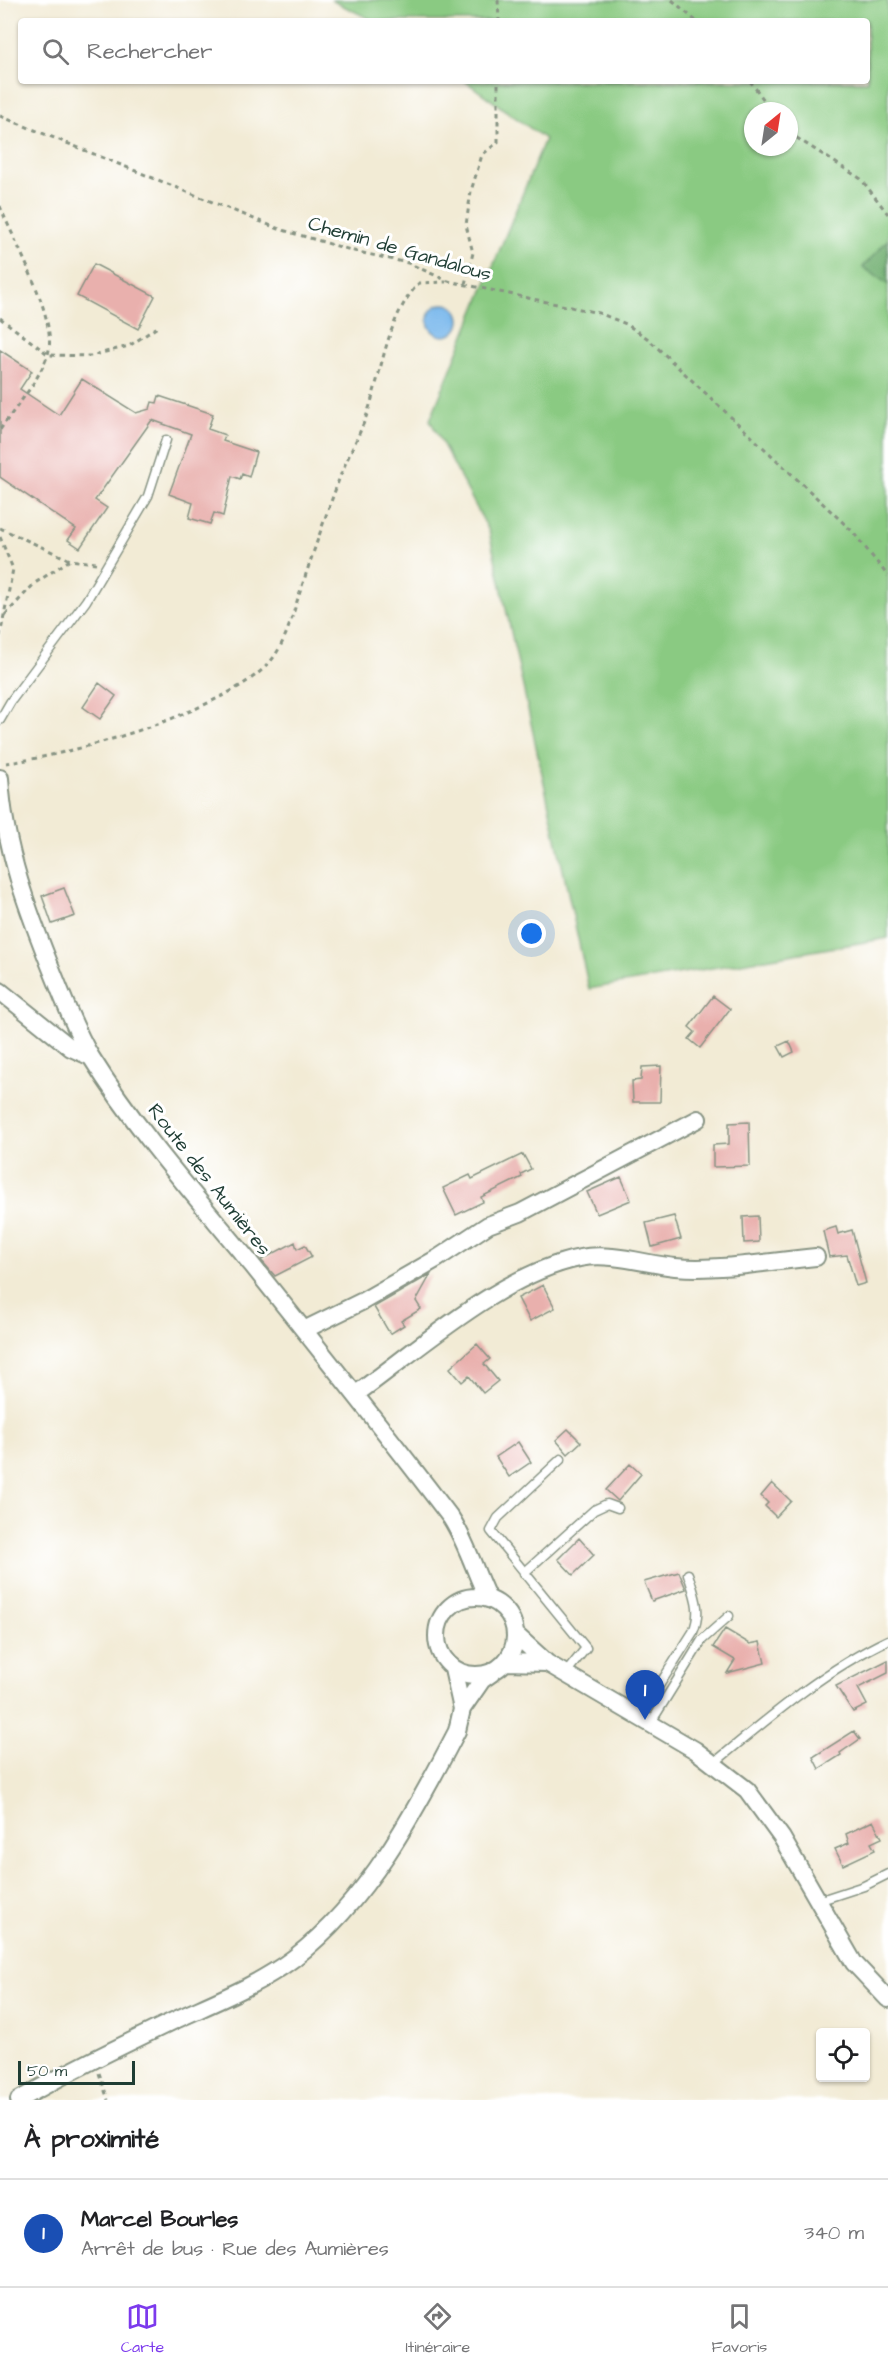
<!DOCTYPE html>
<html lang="fr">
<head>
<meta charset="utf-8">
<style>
  :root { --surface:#fff; --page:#f6f6f6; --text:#202124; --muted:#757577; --line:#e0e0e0; --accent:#7c3aed }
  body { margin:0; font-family:"Architects Daughter",sans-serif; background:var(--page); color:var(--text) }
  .controls { position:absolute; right:18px; bottom:18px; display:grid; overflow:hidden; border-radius:6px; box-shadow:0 2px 4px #0004 }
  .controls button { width:54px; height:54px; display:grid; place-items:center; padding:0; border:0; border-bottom:2px solid var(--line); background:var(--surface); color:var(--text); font:30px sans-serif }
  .compass { position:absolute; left:744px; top:102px; width:54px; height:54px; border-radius:50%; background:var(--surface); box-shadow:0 2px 4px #0004; rotate:30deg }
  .scale { position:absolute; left:18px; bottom:15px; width:117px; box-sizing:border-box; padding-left:6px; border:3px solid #1f3d34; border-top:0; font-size:16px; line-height:21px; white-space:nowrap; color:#1f3d34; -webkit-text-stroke:4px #fff; paint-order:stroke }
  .you { position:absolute; left:532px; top:934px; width:21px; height:21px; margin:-15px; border:4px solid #fff; border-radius:50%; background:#1a73e8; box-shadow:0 0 0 9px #1a73e833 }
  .badge { display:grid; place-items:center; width:39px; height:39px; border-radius:50%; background:var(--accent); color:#fff; font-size:20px; font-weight:700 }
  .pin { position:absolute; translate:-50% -50px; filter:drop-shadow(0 2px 3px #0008) }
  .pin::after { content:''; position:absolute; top:32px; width:21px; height:18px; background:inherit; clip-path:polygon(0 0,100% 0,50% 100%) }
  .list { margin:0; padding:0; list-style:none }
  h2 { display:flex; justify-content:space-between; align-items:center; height:78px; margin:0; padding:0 24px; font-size:26px }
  h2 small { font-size:20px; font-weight:400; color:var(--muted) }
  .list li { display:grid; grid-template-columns:39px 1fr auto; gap:18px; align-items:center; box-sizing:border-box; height:108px; padding:0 24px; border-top:2px solid var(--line) }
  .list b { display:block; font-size:22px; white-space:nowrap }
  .list p { margin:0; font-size:20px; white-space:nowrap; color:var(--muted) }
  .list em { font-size:20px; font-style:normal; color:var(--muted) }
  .icon { flex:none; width:33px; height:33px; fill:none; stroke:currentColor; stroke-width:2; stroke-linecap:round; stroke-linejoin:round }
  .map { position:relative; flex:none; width:888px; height:2100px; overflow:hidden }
  .search { position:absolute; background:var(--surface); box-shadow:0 2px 4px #0004; left:18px; right:18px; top:18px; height:66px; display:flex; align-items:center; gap:15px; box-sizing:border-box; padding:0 21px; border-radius:6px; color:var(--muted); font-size:22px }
  .sheet { height:186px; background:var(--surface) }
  nav { display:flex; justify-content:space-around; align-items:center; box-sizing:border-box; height:84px; border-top:2px solid var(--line); background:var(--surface); font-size:16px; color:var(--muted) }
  nav a { display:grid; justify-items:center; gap:3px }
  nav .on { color:var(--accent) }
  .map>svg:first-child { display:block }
</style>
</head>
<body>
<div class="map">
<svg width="888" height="2100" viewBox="0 0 888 2100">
  <rect width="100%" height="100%" fill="#fff"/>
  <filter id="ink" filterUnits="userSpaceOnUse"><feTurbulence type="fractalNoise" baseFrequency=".0167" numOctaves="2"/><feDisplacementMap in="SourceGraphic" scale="12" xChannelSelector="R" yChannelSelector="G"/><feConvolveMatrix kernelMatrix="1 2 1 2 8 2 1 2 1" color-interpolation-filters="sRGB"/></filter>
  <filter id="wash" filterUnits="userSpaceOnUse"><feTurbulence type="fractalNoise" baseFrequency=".008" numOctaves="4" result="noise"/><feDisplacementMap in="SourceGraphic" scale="24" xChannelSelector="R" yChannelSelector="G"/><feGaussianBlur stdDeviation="1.35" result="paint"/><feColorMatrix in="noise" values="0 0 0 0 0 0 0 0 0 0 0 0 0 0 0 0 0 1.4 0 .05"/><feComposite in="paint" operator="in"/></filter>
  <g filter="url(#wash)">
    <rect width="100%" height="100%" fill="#f2ebd5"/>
    <path fill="#8aca82" stroke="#54845b" stroke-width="1.5" fill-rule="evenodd" d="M331,0H888V240L864,267L888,284V938L589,989L489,531L430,420L545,139L465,81H867V21H374ZM753,111H789V147H753Z"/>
    <path fill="#6fae70" stroke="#477652" stroke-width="1.5" d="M888,240V284L863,267Z"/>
    <path fill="#78b7ec" stroke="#4c7a90" stroke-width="1.5" d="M428 320a16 16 0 1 1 32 0a16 16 0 1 1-32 0Z"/>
    <g id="blocks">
      <path fill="#e9b0ad" d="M94,264L155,296L138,329L77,296Z
        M0,350L32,371L20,389L59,415L82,379L136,413L150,409L152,402L157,403L159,396L213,414L208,429L225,435L223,441L256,452L249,477L242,474L240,479L232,476L223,516L214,513L210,524L189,518L193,503L169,494L191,434L152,420L95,500L107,508L80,548L68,540L76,529L0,477Z
        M99,683L116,696L100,719L83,707Z
        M64,888L75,916L52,924L42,896Z
        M713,996L730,1009L700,1048L689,1039L695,1032L689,1027Z
        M789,1041L794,1052L784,1057L778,1046Z
        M661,1066L660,1102H633L632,1081L641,1080L642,1067Z
        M749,1122L750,1166L713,1167V1145L729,1144V1123Z
        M523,1154L531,1169L521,1174L522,1177L481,1197L483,1202L456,1215L443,1188L470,1175L472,1179Z
        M621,1177L631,1200L597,1214L587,1192Z
        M674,1216L681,1239L652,1247L646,1223Z
        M758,1216L759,1242L744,1243L743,1217Z
        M836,1227L838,1234L852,1230L866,1283L856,1286L847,1255L829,1257L823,1231Z
        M295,1242L297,1249L305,1245L312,1257L275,1276L261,1260Z
        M431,1274L416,1301L421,1309L401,1321L404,1325L390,1334L374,1307Z
        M543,1285L555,1308L530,1321L518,1298Z
        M477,1344L490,1359L484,1364L498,1381L483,1393L469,1376L462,1382L450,1368Z
        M568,1429L581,1442L568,1454L556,1440Z
        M518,1442L531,1462L509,1477L496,1457Z
        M630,1464L641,1474L618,1501L606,1490Z
        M772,1483L791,1501L776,1517L765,1506L768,1503L761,1496Z
        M579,1538L594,1555L573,1575L558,1559Z
        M679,1572L686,1589L652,1601L644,1582Z
        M725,1629L750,1644L760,1642L765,1663L727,1673L735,1660L713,1647Z
        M888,1660V1673L858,1688L867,1705L853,1712L836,1686Z
        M854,1731L860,1739L840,1753L841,1755L819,1769L813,1757Z
        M873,1821L882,1838L871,1843L875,1850L843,1865L835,1849L849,1843L846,1834Z"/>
    </g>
  </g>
  <g filter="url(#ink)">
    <use href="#blocks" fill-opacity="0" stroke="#889484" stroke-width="1.5"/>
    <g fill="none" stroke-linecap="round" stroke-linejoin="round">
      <defs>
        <path id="lane" d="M0,720L11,701L86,601L148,496L166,440
          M561,1459L498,1518L491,1531L586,1648L565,1674
          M524,1573L594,1510L607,1504L618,1508
          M639,1717L693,1632C702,1611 695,1596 688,1574
          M650,1724L702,1640L729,1616
          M713,1764C767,1719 824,1670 888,1640
          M818,1901L864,1886L888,1874"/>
        <path id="street" d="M0,778C4,849 29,914 55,978C66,1005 76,1032 91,1057C137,1131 197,1198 252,1265C319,1349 386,1432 451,1518C467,1543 475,1572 488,1599
          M0,991L71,1048L91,1057
          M304,1330L363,1301L438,1258L488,1225L520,1213L698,1119
          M356,1394C420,1348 503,1273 580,1258C611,1252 645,1264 675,1267C721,1271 771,1261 816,1257
          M437 1636a39 39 0 1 1 78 0a39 39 0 1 1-78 0Z
          M515,1634L547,1663L695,1750L747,1790L782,1838L854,1963L888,1999
          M506,1662L547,1663
          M462,1709L482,1680L492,1673
          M19,2100C69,2071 121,2046 173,2021C214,2002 257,1986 294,1958C368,1901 415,1812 457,1731L462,1709L453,1669"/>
      </defs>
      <use href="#lane" stroke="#889484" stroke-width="11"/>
      <use href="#street" stroke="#889484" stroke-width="20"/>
      <path stroke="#889484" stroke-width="3" stroke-dasharray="4.5 4.5" stroke-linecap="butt" d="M498,0L499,21
        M672,0L696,21
        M750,81L772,111
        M0,116L279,229L354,251L408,263L448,281L599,313L626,324L647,338L852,531L888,576
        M789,133L861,179L888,214
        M0,206C13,240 61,323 47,357C36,385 16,406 0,430
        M465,284L473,253L466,225L471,191L482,155L498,142V81
        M0,318L49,355L90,356L129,346L159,326
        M0,528L70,560L96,563
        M0,537L13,569L0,636
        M5,615L35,583L70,560
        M6,763C70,756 228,710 270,662C285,644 292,617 299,595C311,559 323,523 336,488C344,463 357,441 366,417C383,371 385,320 419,283L446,282
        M99,2073L108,2100"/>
      <use href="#lane" stroke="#fff" stroke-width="8"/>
      <use href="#street" stroke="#fff" stroke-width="16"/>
    </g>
  </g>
  <g text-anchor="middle" stroke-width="6" stroke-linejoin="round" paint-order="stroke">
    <g font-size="20" fill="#1f3d34" stroke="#fff">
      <text transform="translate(400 248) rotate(16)" y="7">Chemin de Gandalous</text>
      <text transform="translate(210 1179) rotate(52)" y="7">Route des Aumières</text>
    </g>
  </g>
</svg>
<div class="controls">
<button><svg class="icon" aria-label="locate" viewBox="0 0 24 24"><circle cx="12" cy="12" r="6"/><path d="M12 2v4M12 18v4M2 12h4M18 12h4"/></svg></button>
</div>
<svg class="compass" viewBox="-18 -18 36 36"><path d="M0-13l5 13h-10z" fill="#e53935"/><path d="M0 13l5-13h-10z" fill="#757577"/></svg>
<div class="scale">50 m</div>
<div class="you"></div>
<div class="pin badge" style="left:645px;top:1720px;background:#1a4fb4">1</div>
<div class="search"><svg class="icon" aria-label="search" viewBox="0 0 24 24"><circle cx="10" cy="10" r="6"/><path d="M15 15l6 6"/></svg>Rechercher</div>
</div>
<section class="sheet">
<h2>À proximité<small></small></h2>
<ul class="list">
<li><span class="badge" style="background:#1a4fb4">1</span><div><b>Marcel Bourles</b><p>Arrêt de bus · Rue des Aumières</p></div><em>340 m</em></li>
</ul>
</section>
<nav>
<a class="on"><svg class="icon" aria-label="map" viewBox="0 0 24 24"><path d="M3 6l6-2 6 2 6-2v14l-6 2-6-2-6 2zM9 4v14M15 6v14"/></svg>Carte</a>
<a><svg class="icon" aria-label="directions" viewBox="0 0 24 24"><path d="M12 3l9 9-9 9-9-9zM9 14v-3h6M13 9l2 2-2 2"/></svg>Itinéraire</a>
<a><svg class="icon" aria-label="saved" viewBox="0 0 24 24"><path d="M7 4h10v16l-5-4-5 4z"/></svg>Favoris</a>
</nav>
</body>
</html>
